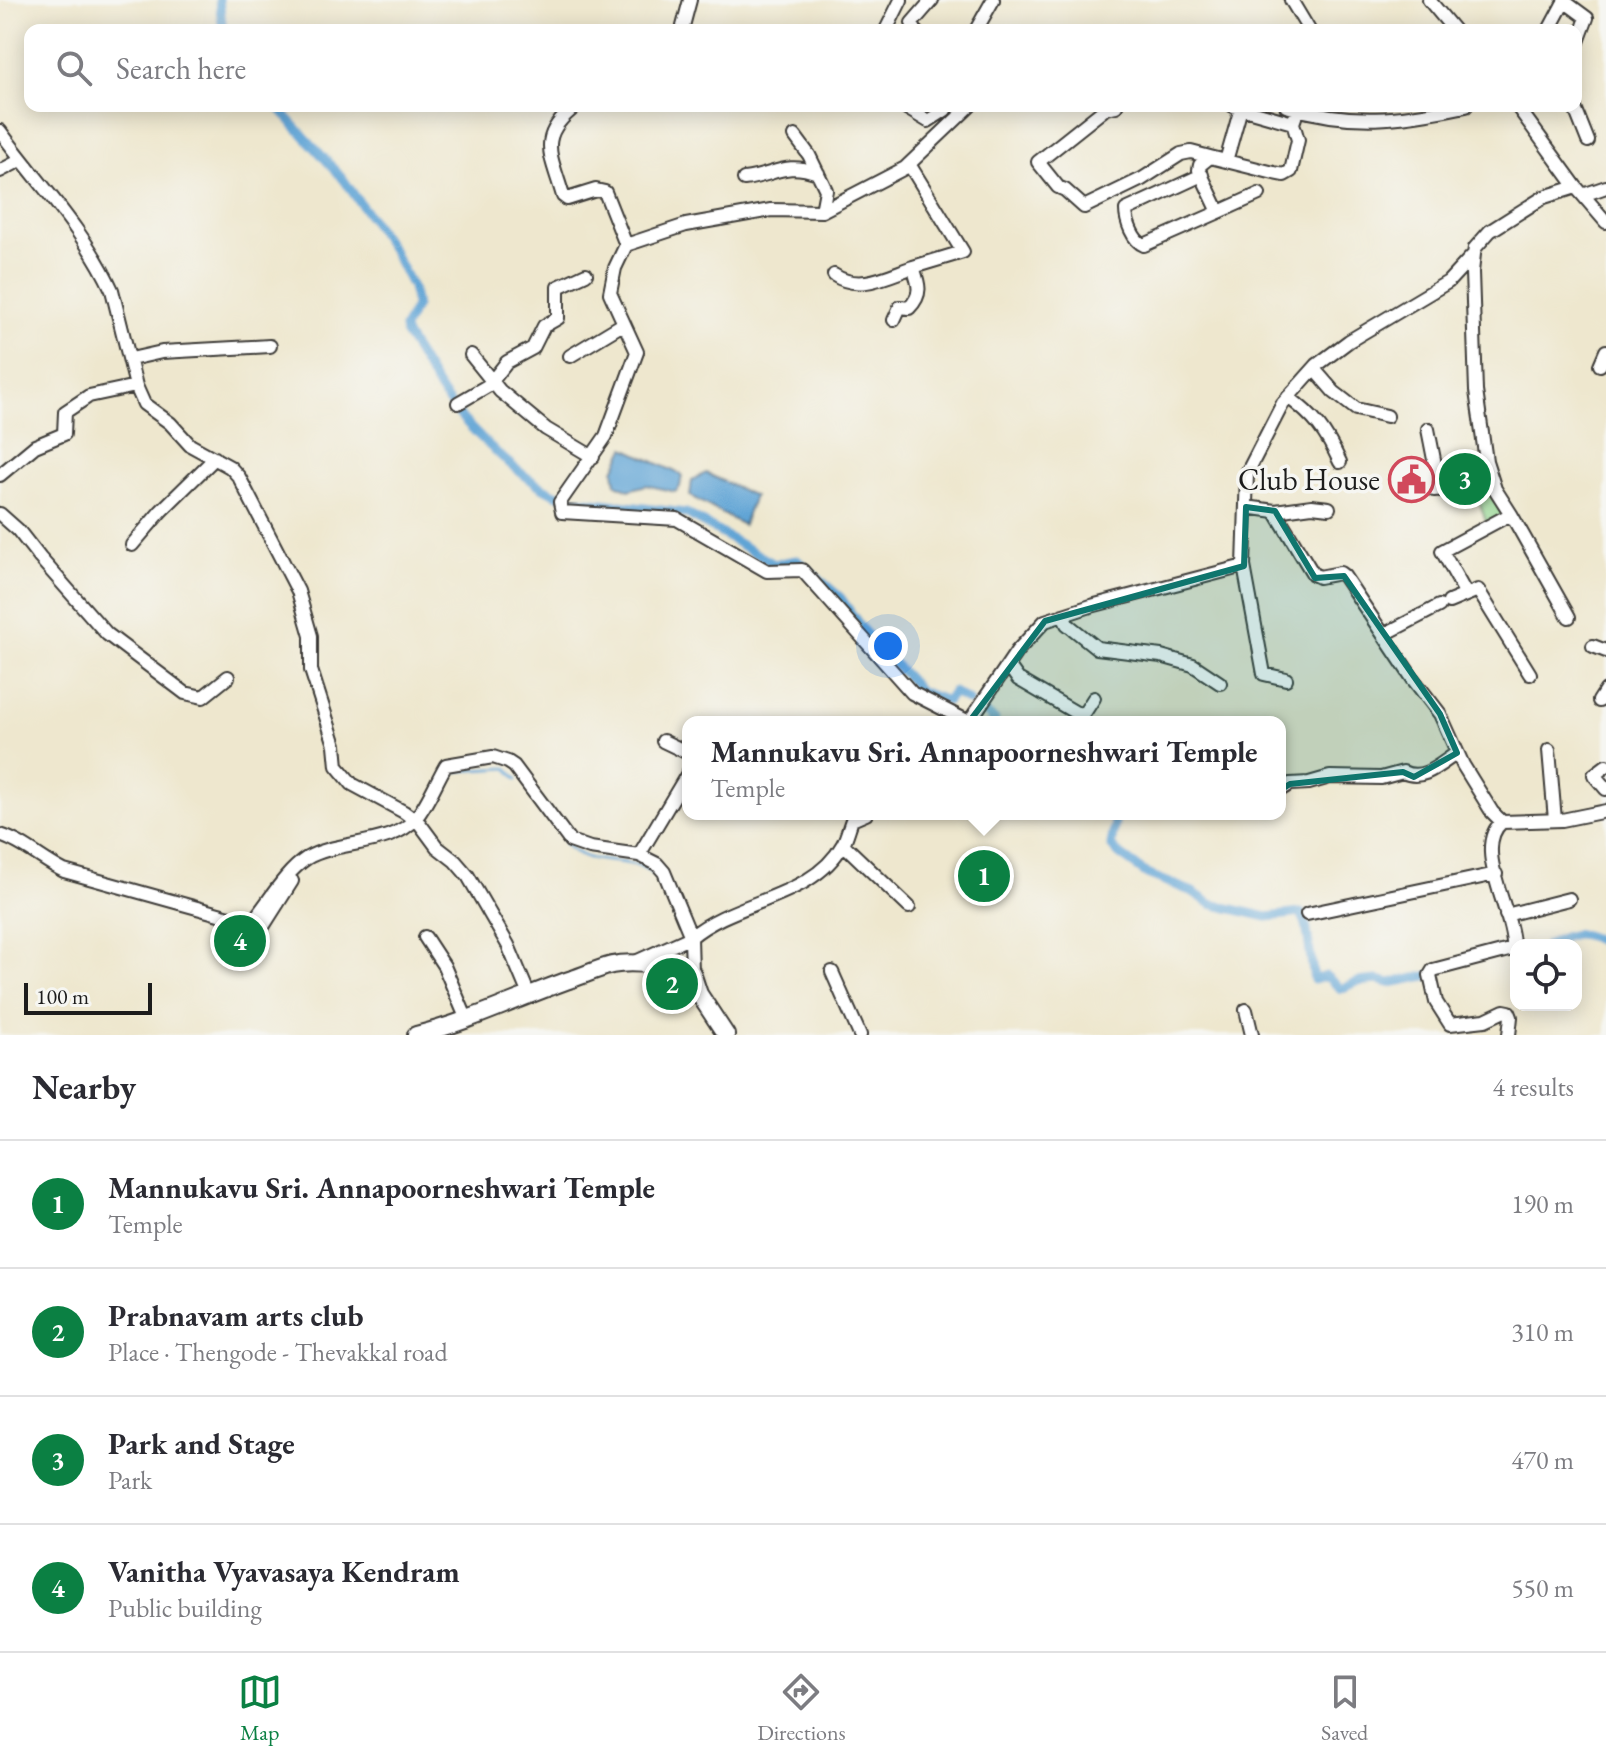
<!DOCTYPE html>
<html lang="en">
<head>
<meta charset="utf-8">
<style>
  :root { --surface:#fff; --page:#f7f7f7; --text:#2b2b33; --muted:#7c7c81; --line:#e1e1e2; --accent:#0b8043 }
  body { margin:0; font-family:"EB Garamond",serif; background:var(--page); color:var(--text) }
  .controls { position:absolute; right:24px; bottom:24px; display:grid; overflow:hidden; border-radius:16px; box-shadow:0 4px 20px #0003 }
  .controls button { width:72px; height:72px; display:grid; place-items:center; padding:0; border:0; border-bottom:2px solid var(--line); background:var(--surface); color:var(--text); font:40px sans-serif }
  .scale { position:absolute; left:24px; bottom:20px; width:128px; box-sizing:border-box; padding-left:8px; border:4px solid #1c1c1c; border-top:0; font-size:22px; line-height:28px; white-space:nowrap; color:#1c1c1c; -webkit-text-stroke:6px #f6f6f2; paint-order:stroke }
  .you { position:absolute; left:888px; top:646px; width:28px; height:28px; margin:-20px; border:6px solid #fff; border-radius:50%; background:#1a73e8; box-shadow:0 0 0 12px #1a73e833 }
  .badge { display:grid; place-items:center; width:52px; height:52px; border-radius:50%; background:var(--accent); color:#fff; font-size:26px; font-weight:700 }
  .pin { position:absolute; translate:-50% -50%; border:4px solid #fff; box-shadow:0 2px 8px #0006 }
  .popup { position:absolute; left:682px; top:716px; width:604px; height:104px; box-sizing:border-box; display:grid; place-content:center; border-radius:16px; background:var(--surface); filter:drop-shadow(0 2px 6px #0005); font-size:26px; white-space:nowrap; color:var(--muted) }
  .popup b { font-size:30px; color:var(--text) }
  .popup::after { content:''; position:absolute; left:50%; top:100%; margin-left:-16px; border:16px solid transparent; border-top-color:var(--surface) }
  .list { margin:0; padding:0; list-style:none }
  h2 { display:flex; justify-content:space-between; align-items:center; height:104px; margin:0; padding:0 32px; font-size:34px }
  h2 small { font-size:26px; font-weight:400; color:var(--muted) }
  .list li { display:grid; grid-template-columns:52px 1fr auto; gap:24px; align-items:center; box-sizing:border-box; height:128px; padding:0 32px; border-top:2px solid var(--line) }
  .list b { display:block; font-size:30px; white-space:nowrap }
  .list p { margin:0; font-size:26px; white-space:nowrap; color:var(--muted) }
  .list em { font-size:26px; font-style:normal; color:var(--muted) }
  .icon { flex:none; width:44px; height:44px; fill:none; stroke:currentColor; stroke-width:2; stroke-linecap:round; stroke-linejoin:round }
  .map { position:relative; flex:none; width:1606px; height:1035px; overflow:hidden }
  .search { position:absolute; background:var(--surface); box-shadow:0 4px 20px #0003; left:24px; right:24px; top:24px; height:88px; display:flex; align-items:center; gap:20px; box-sizing:border-box; padding:0 28px; border-radius:16px; color:var(--muted); font-size:30px }
  .sheet { height:616px; background:var(--surface) }
  nav { display:flex; justify-content:space-around; align-items:center; box-sizing:border-box; height:112px; border-top:2px solid var(--line); background:var(--surface); font-size:22px; color:var(--muted) }
  nav a { display:grid; justify-items:center; gap:4px }
  nav .on { color:var(--accent) }
  .map>svg:first-child { display:block }
</style>
</head>
<body>
<div class="map">
<svg width="1606" height="1035" viewBox="0 0 1606 1035">
  <rect width="100%" height="100%" fill="#f6f6f2"/>
  <filter id="ink" filterUnits="userSpaceOnUse"><feTurbulence type="fractalNoise" baseFrequency=".0125" numOctaves="2"/><feDisplacementMap in="SourceGraphic" scale="16" xChannelSelector="R" yChannelSelector="G"/><feConvolveMatrix kernelMatrix="1 2 1 2 8 2 1 2 1" color-interpolation-filters="sRGB"/></filter>
  <filter id="wash" filterUnits="userSpaceOnUse"><feTurbulence type="fractalNoise" baseFrequency=".006" numOctaves="4" result="noise"/><feDisplacementMap in="SourceGraphic" scale="32" xChannelSelector="R" yChannelSelector="G"/><feGaussianBlur stdDeviation="1.8" result="paint"/><feColorMatrix in="noise" values="0 0 0 0 0 0 0 0 0 0 0 0 0 0 0 0 0 1.4 0 .05"/><feComposite in="paint" operator="in"/></filter>
  <g filter="url(#wash)">
    <rect width="100%" height="100%" fill="#eee7ce"/>
    <path fill="#91d48d" stroke="#567854" stroke-width="2" d="M1485,469L1489,480L1444,488L1442,477Z
      M1492,484L1511,514L1487,524L1474,487Z"/>
    <path fill="#60a4d5" stroke="#3e6078" stroke-width="2" d="M625,448L682,475L680,487L675,492L646,485L629,490L616,484L614,470Z
      M706,473L754,496L743,525L690,496L692,480Z"/>
    <g fill="none" stroke-linecap="round" stroke-linejoin="round">
      <path stroke="#60a4d5" stroke-width="3" d="M446,774L456,771L507,768L517,779
        M565,843C592,876 641,845 665,888
        M673,910L681,933"/>
      <path stroke="#60a4d5" stroke-width="9" d="M219,0L223,30
        M277,106L344,180L393,251L412,287L416,306L404,328L405,334C418,353 429,374 442,393C464,425 522,481 558,495
        M568,499L686,513L774,564L797,560L841,598L863,630L920,691L947,701L953,692L969,701
        M985,713L995,720L993,722
        M1111,814L1115,823L1111,845L1119,854L1147,874L1193,892L1211,904L1267,917L1301,913L1306,924L1314,980L1326,976L1341,989L1357,982L1377,980L1390,983L1436,974
        M1547,945C1573,932 1580,929 1606,945"/>
    </g>
  </g>
  <g filter="url(#ink)">
    <g fill="none" stroke-linecap="round" stroke-linejoin="round">
      <defs>
        <path id="minor" d="M1291,0L1309,30
          M1429,0L1454,30
          M1564,1L1587,18L1576,47
          M682,30L690,0
          M886,30L901,0
          M915,30L912,23L932,0
          M976,30L993,0
          M1549,30L1565,0
          M576,106C536,137 551,154 563,196L567,199L596,190L605,192L626,245
          M903,106L928,121L945,110L947,106
          M1116,106L1106,108L1038,162L1058,187L1065,190L1084,207L1142,179L1181,154L1191,152L1210,157
          M1233,106L1293,123
          M1286,106C1353,126 1399,120 1466,106
          M1517,106L1576,187L1606,222
          M1574,106L1588,141
          M0,131C38,183 85,231 112,290L136,386L144,404L170,423L190,445L230,467L239,477L298,591L311,636V670L335,745L337,766L352,784L404,812L420,824L437,847L455,861L468,876L508,945L529,995
          M795,136L809,155L826,190L822,211
          M1226,161L1241,108
          M0,171L21,160
          M1202,175L1126,210C1126,221 1133,241 1144,245L1219,212
          M744,179C776,175 784,161 818,173
          M1259,194L1219,212L1199,170L1200,165L1210,157L1274,173L1284,175L1291,171L1298,140L1293,123L1299,106
          M1583,195L1606,187
          M834,275C859,292 887,276 913,267
          M894,320L900,307L909,308C923,294 919,284 913,267L963,252L909,164
          M471,355L500,391L546,429L593,457
          M570,356L623,324
          M131,359L162,352L270,346
          M1600,365L1606,351
          M1314,369L1334,392L1356,409L1387,416
          M1288,397C1315,417 1326,432 1340,462
          M458,403L489,385L507,362L533,348L544,326L558,318V287L586,274
          M1428,429L1440,490
          M0,475L35,446L64,434L65,412L89,396L136,386
          M1434,490L1493,483
          M1246,507L1275,511L1313,574L1319,577L1340,573L1344,576L1413,679L1440,714L1463,765L1492,812L1502,822
          M1275,511L1312,506L1329,508
          M0,514L18,530L40,558L107,634L185,693L203,697L228,677
          M1511,514L1569,617
          M132,545L161,511L215,458
          M1244,566L1264,674L1286,679
          M1466,594L1442,551L1511,514L1495,489L1486,461L1476,391L1472,272L1474,254
          M1449,602L1478,590L1530,674
          M1063,615L1067,624L1097,648L1161,656L1193,665L1220,683
          M1385,634L1439,606
          M1593,646L1606,651
          M1008,665L1018,679L1078,714L1085,712L1094,698
          M1599,701L1606,690
          M969,722L912,693L802,570L767,571L677,519L562,512L560,502L606,436L637,352L610,293L615,268L626,245L686,225L771,210L822,211L905,168L970,106
          M969,722L1017,651L1045,621L1091,606L1244,566L1247,473L1283,403L1317,365L1349,341L1448,282L1474,254L1475,248L1490,231L1544,197L1576,187
          M663,741L688,753
          M1549,750L1555,820
          M1606,766L1594,775L1606,789
          M1280,790L1290,784L1309,783L1330,777L1381,778L1403,772C1423,782 1440,764 1457,753
          M0,835C23,842 42,860 64,871L251,923C269,902 284,873 307,858C337,840 392,847 416,818C428,803 436,782 446,765L493,757L508,762L514,766L570,841L590,848L639,855L657,864L664,872L691,937L633,963
          M843,844L909,907
          M639,855L688,773
          M1307,914L1496,874
          M1506,915L1569,899
          M251,923L264,925L292,881
          M425,937L444,966L467,1020
          M832,972L860,1035
          M692,973L691,937C736,899 813,899 843,844C847,837 849,827 852,820L866,814
          M1246,1010L1252,1035
          M1509,1035L1511,1017L1509,1012L1504,1011L1485,1020L1450,1024L1436,1002L1430,975L1433,970L1513,949C1515,914 1471,848 1502,822L1562,820L1606,811"/>
        <path id="major" d="M416,1035C470,1022 519,997 572,979C585,975 599,968 612,965C637,960 668,967 692,973L699,994L726,1035"/>
      </defs>
      <use href="#minor" stroke="#3c3a37" stroke-width="16"/>
      <use href="#major" stroke="#3c3a37" stroke-width="20"/>
      <use href="#minor" stroke="#fff" stroke-width="12"/>
      <use href="#major" stroke="#fff" stroke-width="16"/>
    </g>
  </g>
  <path fill="#0f766e" fill-opacity="0.2" stroke="#0f766e" stroke-width="6" stroke-linejoin="round" d="M1246,507L1275,511L1315,578L1344,576L1440,714L1457,753L1414,777L1403,772L1290,784L1248,810L1224,798L1206,800L1120,753L1085,805L969,722L1045,621L1244,566Z"/>
  <defs>
    <symbol id="civic-ring" viewBox="-11 -11 22 22"><circle r="9.5" fill="#f6f6f2" stroke="#d1495b" stroke-width="1.5"/><path d="M-.6-6.5H3V-4.5H.6V-3L4-1V1h2V6H-6V1h2V-1L-.6-3ZM-1.2 2.5V6h2.4V2.5Z" fill="#d1495b"/></symbol>
  </defs>
  <g fill-rule="evenodd">
    <use href="#civic-ring" x="1386" y="454" width="51" height="51"/>
  </g>
  <g text-anchor="middle" stroke-width="7" stroke-linejoin="round" paint-order="stroke">
    <g font-size="30" fill="#1c1c1c" stroke="#f6f6f2" text-anchor="end">
      <text x="1380" y="490">Club House</text>
    </g>
  </g>
</svg>
<div class="controls">
<button><svg class="icon" aria-label="locate" viewBox="0 0 24 24"><circle cx="12" cy="12" r="6"/><path d="M12 2v4M12 18v4M2 12h4M18 12h4"/></svg></button>
</div>
<div class="scale">100 m</div>
<div class="you"></div>
<div class="pin badge" style="left:984px;top:876px">1</div>
<div class="popup"><b>Mannukavu Sri. Annapoorneshwari Temple</b>Temple</div>
<div class="pin badge" style="left:672px;top:984px">2</div>
<div class="pin badge" style="left:1465px;top:479px">3</div>
<div class="pin badge" style="left:240px;top:941px">4</div>
<div class="search"><svg class="icon" aria-label="search" viewBox="0 0 24 24"><circle cx="10" cy="10" r="6"/><path d="M15 15l6 6"/></svg>Search here</div>
</div>
<section class="sheet">
<h2>Nearby<small>4 results</small></h2>
<ul class="list">
<li><span class="badge">1</span><div><b>Mannukavu Sri. Annapoorneshwari Temple</b><p>Temple</p></div><em>190 m</em></li>
<li><span class="badge">2</span><div><b>Prabnavam arts club</b><p>Place · Thengode - Thevakkal road</p></div><em>310 m</em></li>
<li><span class="badge">3</span><div><b>Park and Stage</b><p>Park</p></div><em>470 m</em></li>
<li><span class="badge">4</span><div><b>Vanitha Vyavasaya Kendram</b><p>Public building</p></div><em>550 m</em></li>
</ul>
</section>
<nav>
<a class="on"><svg class="icon" aria-label="map" viewBox="0 0 24 24"><path d="M3 6l6-2 6 2 6-2v14l-6 2-6-2-6 2zM9 4v14M15 6v14"/></svg>Map</a>
<a><svg class="icon" aria-label="directions" viewBox="0 0 24 24"><path d="M12 3l9 9-9 9-9-9zM9 14v-3h6M13 9l2 2-2 2"/></svg>Directions</a>
<a><svg class="icon" aria-label="saved" viewBox="0 0 24 24"><path d="M7 4h10v16l-5-4-5 4z"/></svg>Saved</a>
</nav>
</body>
</html>
